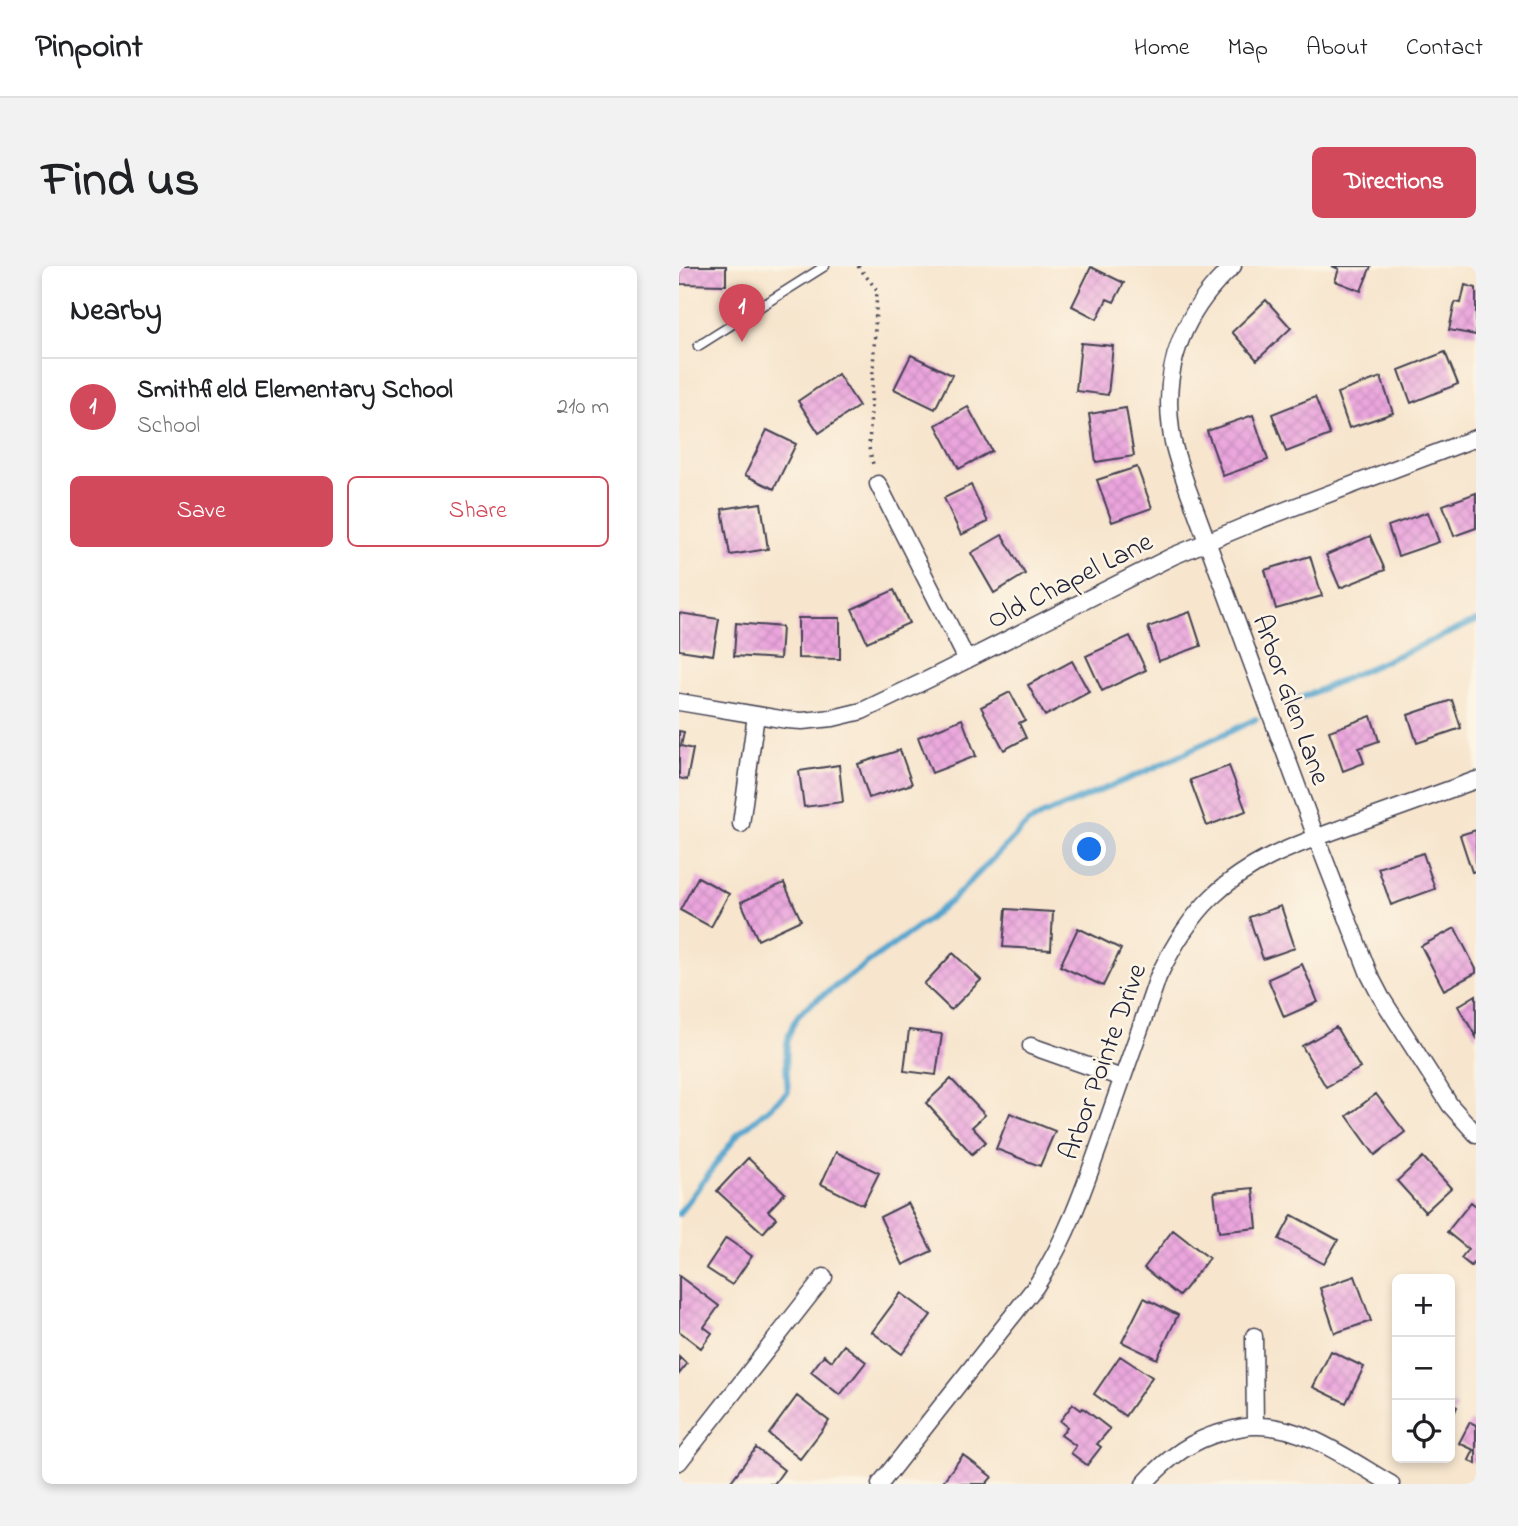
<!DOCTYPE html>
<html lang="en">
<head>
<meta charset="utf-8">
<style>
  :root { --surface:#fff; --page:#f2f2f2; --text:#202124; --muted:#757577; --line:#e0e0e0; --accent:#d1495b }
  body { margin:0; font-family:"Indie Flower",sans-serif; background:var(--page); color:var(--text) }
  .controls { position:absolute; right:21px; bottom:21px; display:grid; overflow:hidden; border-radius:10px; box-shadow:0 4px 10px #0003 }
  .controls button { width:63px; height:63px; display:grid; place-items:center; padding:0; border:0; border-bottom:2px solid var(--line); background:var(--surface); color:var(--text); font:35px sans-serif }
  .you { position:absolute; left:411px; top:584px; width:24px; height:24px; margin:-18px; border:5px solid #fff; border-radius:50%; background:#1a73e8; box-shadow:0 0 0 10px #1a73e833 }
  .badge { display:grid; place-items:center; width:46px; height:46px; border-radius:50%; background:var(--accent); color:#fff; font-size:23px; font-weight:700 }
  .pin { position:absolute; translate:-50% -58px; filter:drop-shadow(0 2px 4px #0008) }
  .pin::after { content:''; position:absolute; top:37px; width:24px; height:21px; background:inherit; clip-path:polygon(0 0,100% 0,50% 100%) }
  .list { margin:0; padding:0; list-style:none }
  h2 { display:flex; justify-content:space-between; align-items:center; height:91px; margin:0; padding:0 28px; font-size:30px }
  h2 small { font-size:23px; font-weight:400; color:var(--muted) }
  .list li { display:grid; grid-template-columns:46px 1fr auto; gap:21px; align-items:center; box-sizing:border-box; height:98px; padding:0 28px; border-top:2px solid var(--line) }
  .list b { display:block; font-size:26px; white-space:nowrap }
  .list p { margin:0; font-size:23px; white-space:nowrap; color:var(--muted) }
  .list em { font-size:23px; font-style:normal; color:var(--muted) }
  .actions { display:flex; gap:14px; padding:21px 28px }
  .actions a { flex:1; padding:16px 0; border:2px solid var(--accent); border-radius:10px; text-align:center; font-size:24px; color:var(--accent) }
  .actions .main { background:var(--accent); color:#fff }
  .icon { flex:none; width:38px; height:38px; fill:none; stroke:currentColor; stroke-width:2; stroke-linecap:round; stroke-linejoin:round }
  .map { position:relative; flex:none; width:797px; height:1218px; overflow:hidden; border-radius:10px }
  header { display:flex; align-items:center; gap:42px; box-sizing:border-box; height:98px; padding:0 35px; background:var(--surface); border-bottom:2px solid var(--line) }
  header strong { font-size:33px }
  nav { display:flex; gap:38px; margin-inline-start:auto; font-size:24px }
  .intro { display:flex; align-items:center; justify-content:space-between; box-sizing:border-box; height:168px; padding:0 42px }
  h1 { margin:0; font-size:49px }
  .button { padding:18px 32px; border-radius:10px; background:var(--accent); color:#fff; font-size:24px; font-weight:700 }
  main { display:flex; gap:42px; padding:0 42px }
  aside { flex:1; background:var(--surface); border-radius:10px; box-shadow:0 4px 10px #0003 }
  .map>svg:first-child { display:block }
</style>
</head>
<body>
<header>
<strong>Pinpoint</strong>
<nav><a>Home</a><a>Map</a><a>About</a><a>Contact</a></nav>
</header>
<div class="intro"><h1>Find us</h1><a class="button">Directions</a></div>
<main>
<aside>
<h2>Nearby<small></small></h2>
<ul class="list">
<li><span class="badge">1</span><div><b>Smithfield Elementary School</b><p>School</p></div><em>210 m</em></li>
</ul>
<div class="actions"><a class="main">Save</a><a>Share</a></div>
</aside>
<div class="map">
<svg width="797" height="1218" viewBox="0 0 797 1218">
  <defs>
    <pattern id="building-cross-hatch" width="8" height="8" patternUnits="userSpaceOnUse" patternTransform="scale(1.75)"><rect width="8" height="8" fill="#eba5dd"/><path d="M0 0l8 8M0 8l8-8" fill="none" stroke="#c98ebf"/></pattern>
  </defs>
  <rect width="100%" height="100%" fill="#fcf5e5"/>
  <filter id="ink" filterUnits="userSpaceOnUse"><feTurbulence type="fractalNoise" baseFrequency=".0143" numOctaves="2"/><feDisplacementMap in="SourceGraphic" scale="14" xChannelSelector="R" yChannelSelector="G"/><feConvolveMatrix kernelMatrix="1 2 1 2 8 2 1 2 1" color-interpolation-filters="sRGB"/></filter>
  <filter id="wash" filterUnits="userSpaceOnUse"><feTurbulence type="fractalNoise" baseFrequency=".00686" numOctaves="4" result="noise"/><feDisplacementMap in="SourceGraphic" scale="28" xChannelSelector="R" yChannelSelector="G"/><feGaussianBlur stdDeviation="1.57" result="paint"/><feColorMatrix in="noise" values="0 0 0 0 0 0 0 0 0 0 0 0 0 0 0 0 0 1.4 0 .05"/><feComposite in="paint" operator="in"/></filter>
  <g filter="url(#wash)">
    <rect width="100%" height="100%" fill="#f7e5cd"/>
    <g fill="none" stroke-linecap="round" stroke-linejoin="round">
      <path stroke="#53a4ce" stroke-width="6" d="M606,439L797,355
        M0,948L58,869L109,826C107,796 102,766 125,743L251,652L275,632L349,557L362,550L472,503L577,453"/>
    </g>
    <g id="blocks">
      <path fill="url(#building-cross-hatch)" d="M0,0H47V19L1,18Z
        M653,0H692L682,25L656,15L660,3Z
        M412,1L445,17L435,36L428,33L418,53L393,40Z
        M786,19L797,22V69L770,64L776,36L782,37Z
        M587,34L612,62L578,94L553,66Z
        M402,77L434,80L429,129L397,125Z
        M766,86L779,118L732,137L720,104Z
        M232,89L273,109L256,143L215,123Z
        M159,108L180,140L140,167L119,135Z
        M702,111L714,147L670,162L658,127Z
        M636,131L651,169L607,186L593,148Z
        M289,141L313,185L280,203L257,159Z
        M447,142L455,190L417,196L410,148Z
        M574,149L589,194L544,210L528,165Z
        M88,164L117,178L95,223L66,209Z
        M458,201L473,242L433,256L418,214Z
        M292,219L309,256L282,269L265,232Z
        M797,227V262L775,270L764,239Z
        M82,237L89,283L51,289L43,243Z
        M749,246L760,276L719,290L709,260Z
        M323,269L346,308L315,327L292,287Z
        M691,270L706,304L661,322L647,289Z
        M631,290L643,330L597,343L586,304Z
        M215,324L230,357L188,376L173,343Z
        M511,346L522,380L480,395L469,361Z
        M0,347L40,353L34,389L0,384Z
        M119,352H161V393L119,392Z
        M57,357L103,361L101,393L55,390Z
        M451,370L467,404L423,425L407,390Z
        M393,395L410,426L366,450L349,419Z
        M331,426L346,454L340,457L347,472L325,484L302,441Z
        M773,434L782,462L738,477L729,449Z
        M692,450L700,475L680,482L685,497L664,505L650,465Z
        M283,453L297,490L253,507L239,471Z
        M0,465L5,466L2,480L14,483L8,514L0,512Z
        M221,484L233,518L190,532L179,498Z
        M160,499L164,536L125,541L120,505Z
        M550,500L567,545L528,560L511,514Z
        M797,564V605L793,606L781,569Z
        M744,587L756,623L712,639L699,602Z
        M19,611L50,628L32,661L1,644Z
        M105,617L122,654L79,674L62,636Z
        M602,640L616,682L584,693L570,651Z
        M327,643L374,646L372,684L324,681Z
        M399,662L442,683L424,720L381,700Z
        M776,662L797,703V707L765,724L742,680Z
        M274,687L302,714L272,744L245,718Z
        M623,698L639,736L605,751L589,713Z
        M797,729V771L779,740Z
        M657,761L681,802L647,821L623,780Z
        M230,764L263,768L257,809L225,805Z
        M272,813L306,849L293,861L307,876L293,888L247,837Z
        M697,828L726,866L696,889L668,850Z
        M331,847L376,865L361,900L317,883Z
        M157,886L200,907L184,939L142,918Z
        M744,891L772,922L746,946L718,915Z
        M69,892L106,927L89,945L97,952L84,967L38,925Z
        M574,922L578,962L540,966L535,926Z
        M792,936L797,940V994L792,1000L782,992L789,983L768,966Z
        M229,937L253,985L224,999L201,951Z
        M613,949L659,974L645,998L600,973Z
        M494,964L530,992L500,1030L465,1002Z
        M47,972L73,990L53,1019L27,1002Z
        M0,1010L40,1040L25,1061L33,1067L22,1082L0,1065Z
        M676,1010L692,1055L656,1067L641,1022Z
        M222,1027L252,1049L223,1088L193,1066Z
        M465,1032L499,1049L478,1093L443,1076Z
        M165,1079L187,1096L161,1129L132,1106L145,1089L153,1095Z
        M652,1085L685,1101L667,1137L634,1121Z
        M441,1090L473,1111L446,1150L415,1128Z
        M0,1091L8,1098L0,1108Z
        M118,1130L150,1155L121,1193L90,1168Z
        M771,1137L778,1141L771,1156Z
        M394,1138L402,1144L404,1142L431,1163L418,1178L422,1181L408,1199L392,1187L397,1180L382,1169L388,1161L381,1155Z
        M791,1156L797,1159V1198L790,1194L795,1184L780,1177Z
        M77,1182L105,1204L95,1218H50Z
        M284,1189L313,1211L307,1218H262Z"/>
    </g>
  </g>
  <g filter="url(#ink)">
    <use href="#blocks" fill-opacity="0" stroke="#423f51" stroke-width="2"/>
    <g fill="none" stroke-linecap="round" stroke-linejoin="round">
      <defs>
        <path id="lane" d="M19,80L146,0"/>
        <path id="street" d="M554,0C506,44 483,99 492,164C494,184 502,202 508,221L637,571L690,708L702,731L771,839L797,868
          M199,218L288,394
          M0,436L108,454L123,455L154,452L183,445L250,413L494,290L578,255L797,172
          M62,558L77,449
          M352,780L443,812
          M575,1070L576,1160
          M0,1196L145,1011
          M201,1218L357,1020C389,971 407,917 426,863C443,812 462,762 479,711C493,682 510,653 533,631C574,591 628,575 680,556C719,542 758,528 797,514
          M465,1218C487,1193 512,1174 544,1166C554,1163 565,1160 576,1160C623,1158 672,1195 712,1218"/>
      </defs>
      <use href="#lane" stroke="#423f51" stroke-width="11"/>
      <use href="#street" stroke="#423f51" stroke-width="19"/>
      <path stroke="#423f51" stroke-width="3.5" stroke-dasharray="2 5" stroke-linecap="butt" d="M179,0L198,24L190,182L195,202"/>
      <use href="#lane" stroke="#fff" stroke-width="8"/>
      <use href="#street" stroke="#fff" stroke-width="16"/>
    </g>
  </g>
  <g text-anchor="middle" stroke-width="5" stroke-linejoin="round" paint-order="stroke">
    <g font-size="28" fill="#22223b" stroke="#fcf5e5">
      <text transform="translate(390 313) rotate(-27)" y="10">Old Chapel Lane</text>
      <text transform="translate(614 433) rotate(70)" y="10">Arbor Glen Lane</text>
      <text transform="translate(422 795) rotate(-70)" y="10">Arbor Pointe Drive</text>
    </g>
  </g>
</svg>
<div class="controls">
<button>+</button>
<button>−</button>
<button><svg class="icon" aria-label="locate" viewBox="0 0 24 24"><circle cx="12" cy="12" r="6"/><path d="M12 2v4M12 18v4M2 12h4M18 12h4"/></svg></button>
</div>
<div class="you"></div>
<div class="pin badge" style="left:63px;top:76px">1</div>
</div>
</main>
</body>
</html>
